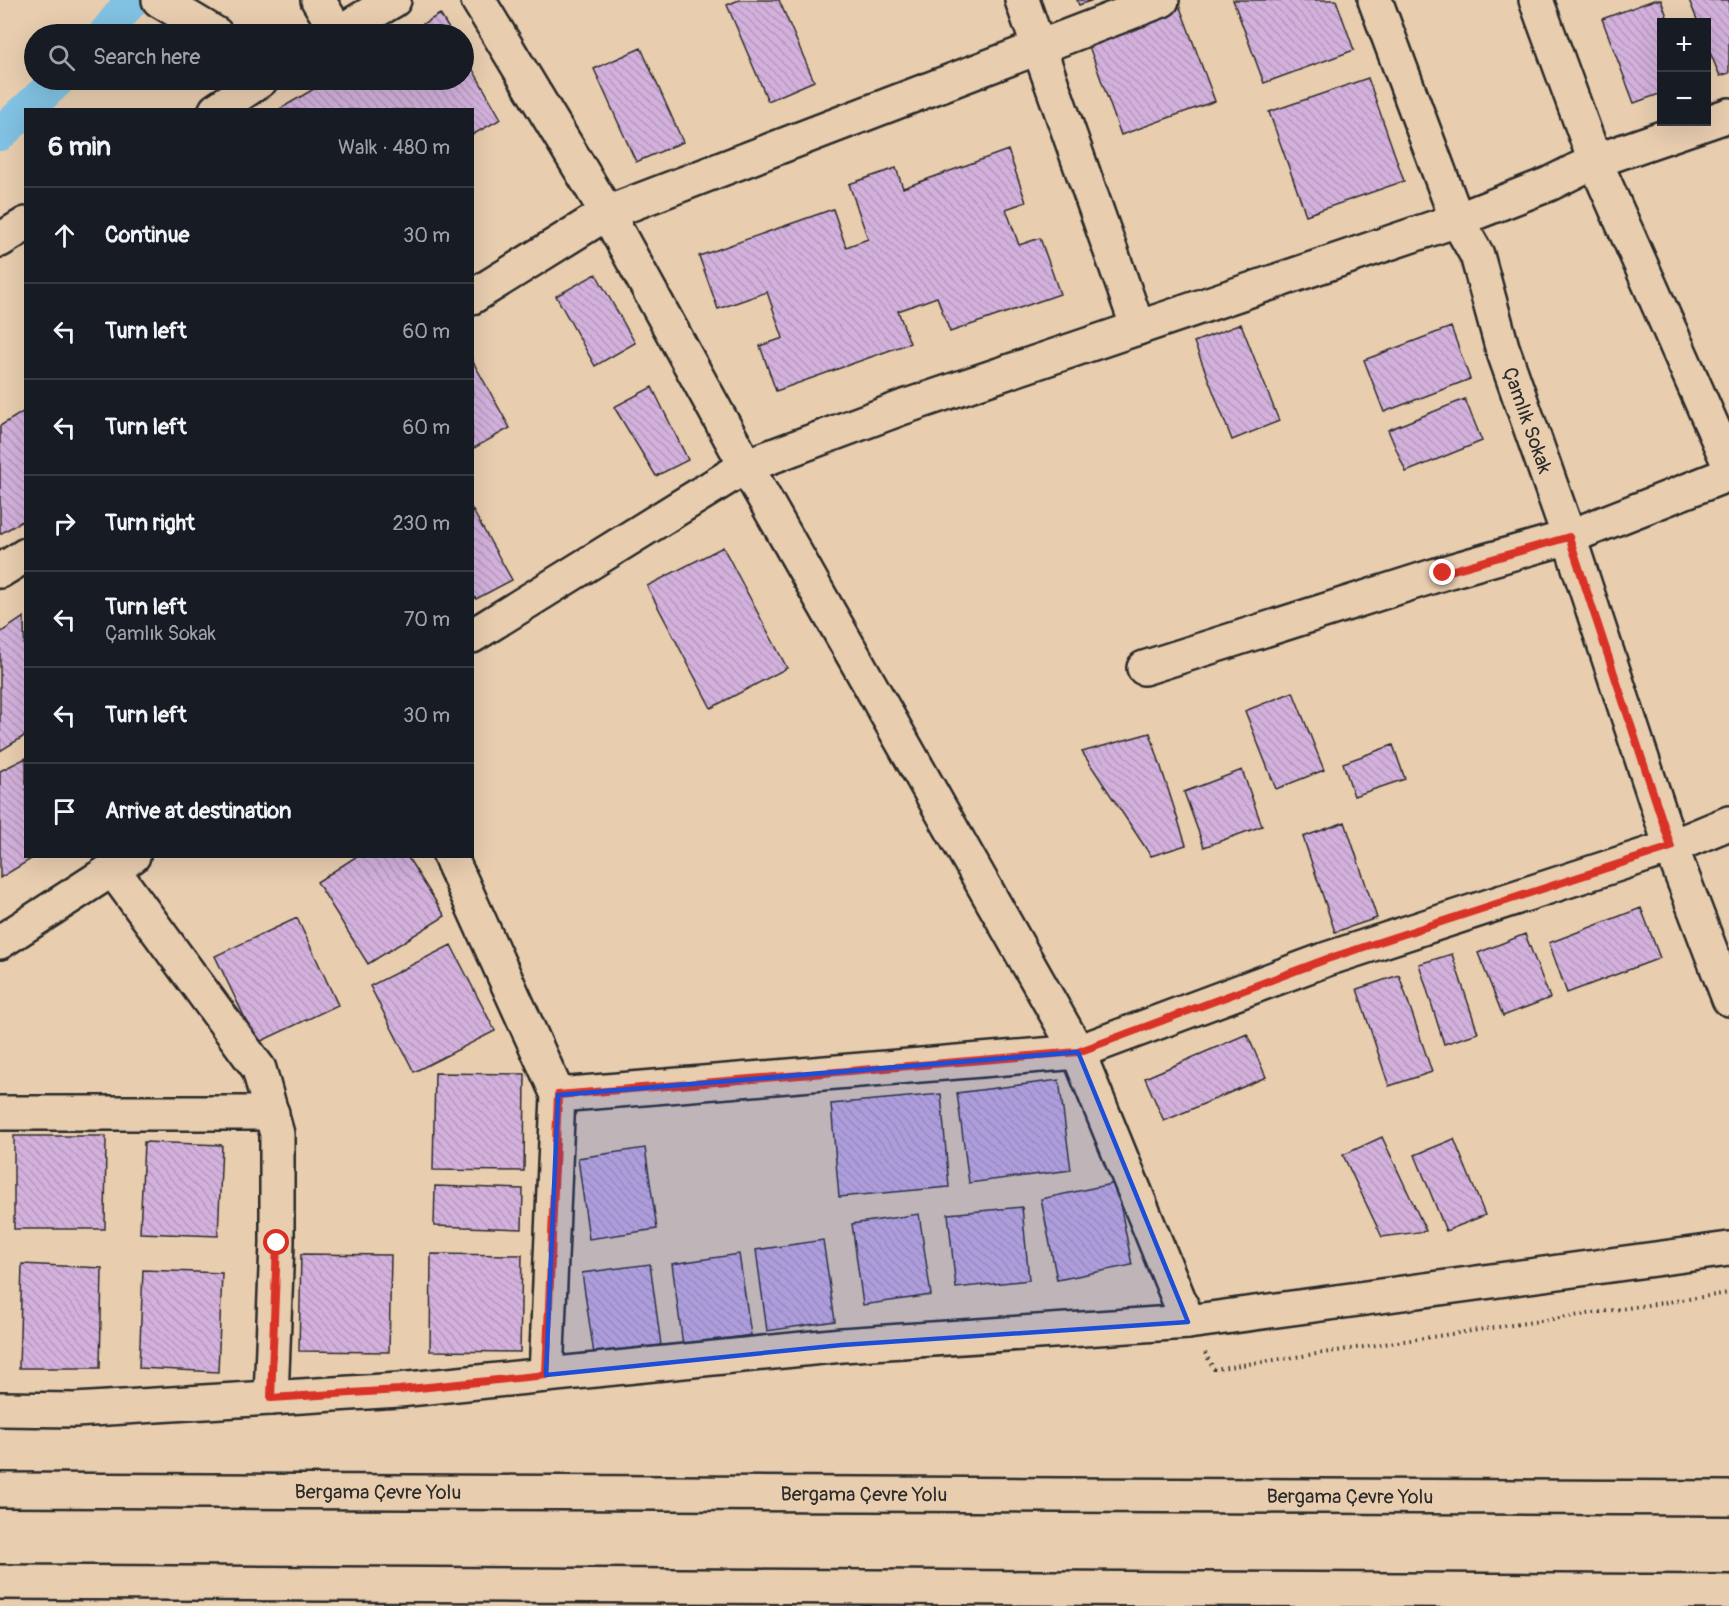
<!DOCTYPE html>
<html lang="en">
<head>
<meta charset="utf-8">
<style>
  :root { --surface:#171b24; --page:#20242c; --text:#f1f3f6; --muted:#9ea1a6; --line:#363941 }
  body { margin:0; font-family:Pangolin,sans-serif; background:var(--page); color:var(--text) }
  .controls { position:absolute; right:18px; top:18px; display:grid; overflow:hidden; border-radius:0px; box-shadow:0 6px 24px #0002 }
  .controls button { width:54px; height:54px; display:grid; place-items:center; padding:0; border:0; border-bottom:2px solid var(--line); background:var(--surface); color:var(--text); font:30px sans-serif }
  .stop { position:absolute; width:18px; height:18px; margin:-14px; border:4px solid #d93025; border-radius:50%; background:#fff }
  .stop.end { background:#d93025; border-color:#fff; box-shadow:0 2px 6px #0008 }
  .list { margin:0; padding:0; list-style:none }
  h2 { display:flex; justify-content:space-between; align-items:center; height:78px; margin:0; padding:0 24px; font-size:26px }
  h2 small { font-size:20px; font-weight:400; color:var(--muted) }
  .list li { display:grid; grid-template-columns:39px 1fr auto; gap:18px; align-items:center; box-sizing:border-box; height:96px; padding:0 24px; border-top:2px solid var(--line) }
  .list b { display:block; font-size:22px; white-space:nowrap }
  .list p { margin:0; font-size:20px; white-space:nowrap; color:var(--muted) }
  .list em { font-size:20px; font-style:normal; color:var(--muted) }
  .icon { flex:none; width:33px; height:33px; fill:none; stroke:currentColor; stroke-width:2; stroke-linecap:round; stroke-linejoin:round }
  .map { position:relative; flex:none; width:1729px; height:1606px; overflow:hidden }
  .search { position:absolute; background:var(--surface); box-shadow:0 6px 24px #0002; left:24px; top:24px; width:450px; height:66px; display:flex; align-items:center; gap:15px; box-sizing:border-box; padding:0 21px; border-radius:33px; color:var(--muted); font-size:22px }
  .panel { position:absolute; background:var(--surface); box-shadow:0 6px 24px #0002; left:24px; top:108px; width:450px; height:750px; border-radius:0px }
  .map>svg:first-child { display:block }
</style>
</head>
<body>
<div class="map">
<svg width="1729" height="1606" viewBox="0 0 1729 1606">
  <defs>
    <pattern id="building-back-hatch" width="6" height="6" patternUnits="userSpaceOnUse" patternTransform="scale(1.5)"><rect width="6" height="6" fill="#d3b1dc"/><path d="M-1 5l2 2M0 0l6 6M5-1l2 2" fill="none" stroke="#b598bd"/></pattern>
  </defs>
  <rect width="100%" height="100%" fill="#e8cdaf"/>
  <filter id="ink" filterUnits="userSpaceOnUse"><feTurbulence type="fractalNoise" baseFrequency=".0167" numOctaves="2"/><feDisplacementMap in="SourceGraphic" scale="12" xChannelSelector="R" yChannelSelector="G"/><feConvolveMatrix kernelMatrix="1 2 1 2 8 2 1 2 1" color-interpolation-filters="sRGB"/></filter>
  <g filter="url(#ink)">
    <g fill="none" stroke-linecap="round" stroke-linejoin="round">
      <path stroke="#81c1e1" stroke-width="34" d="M105,34L132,0
        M26,110L58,80
        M0,134L26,110"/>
    </g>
    <path fill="url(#building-back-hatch)" stroke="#2b2b2b" stroke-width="1.5" d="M739,0H779L814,81L768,101L727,5Z
      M1077,0H1093L1079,5Z
      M1233,0H1336L1354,50L1264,83Z
      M1654,0H1661L1669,22H1662V93L1634,103L1602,19Z
      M1689,0H1729V73L1720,76L1706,43V22H1698Z
      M1178,2L1215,101L1121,135L1085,35Z
      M440,14L452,34H406Z
      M641,48L683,142L636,162L594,69Z
      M464,54L501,119L472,135V110H278L329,80H464Z
      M1368,78L1404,181L1306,215L1269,112Z
      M1008,150L1026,202L1006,209L1019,245L1040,238L1060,294L950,332L937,297L898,311L910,343L776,391L760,346L783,338L767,292L718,309L699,256L833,209L846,247L868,239L849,184L896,168L903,188Z
      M596,274L635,343L595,366L556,296Z
      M1241,324L1279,421L1232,440L1194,342Z
      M1451,327L1470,379L1384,412L1364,360Z
      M472,360L510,428L474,448L472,444Z
      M652,387L688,460L656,476L614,407Z
      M1465,399L1482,441L1406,472L1388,430Z
      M26,410V519L0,534V426Z
      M472,509L512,580L476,599L472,593Z
      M723,547L787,668L711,708L647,586Z
      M24,617L26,735L0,751V633Z
      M1293,692L1324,770L1276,789L1245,711Z
      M1150,733L1186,845L1151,856L1082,752Z
      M1393,745L1405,779L1354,796L1343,763Z
      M26,758V856H36L0,878V771Z
      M1242,770L1262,826L1204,847L1184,792Z
      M1345,822L1377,918L1335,932L1303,837Z
      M357,856H407L445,916L368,964L317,882Z
      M1641,908L1660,958L1567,993L1549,943Z
      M297,918L338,1005L257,1043L215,956Z
      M1525,934L1550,998L1503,1016L1478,953Z
      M451,945L495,1031L414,1072L370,986Z
      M1452,954L1478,1033L1444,1044L1419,964Z
      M1399,975L1432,1072L1389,1086L1357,989Z
      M1247,1034L1266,1077L1164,1121L1145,1078Z
      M435,1073L525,1074L524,1171L433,1170Z
      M1059,1080L1071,1170L969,1183L957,1093Z
      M941,1094L949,1187L839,1197L831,1104Z
      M14,1136H106L105,1229H14Z
      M1382,1137L1426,1231L1382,1237L1343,1155Z
      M1454,1139L1485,1215L1446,1231L1415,1155Z
      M144,1142L222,1145L218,1236L140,1233Z
      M645,1148L657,1229L589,1239L578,1158Z
      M1116,1183L1132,1265L1057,1280L1041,1199Z
      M435,1186L523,1189L522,1229L434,1226Z
      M1022,1207L1029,1280L956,1288L948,1214Z
      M919,1214L931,1295L863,1305L852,1224Z
      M823,1240L835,1321L767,1331L756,1250Z
      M301,1254L391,1255L389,1352L299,1351Z
      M431,1254L522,1255L520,1352L430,1351Z
      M739,1254L751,1335L683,1345L672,1264Z
      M22,1264L102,1268L100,1368H19Z
      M650,1264L661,1345L594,1354L582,1273Z
      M143,1270L222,1273L218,1372L139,1368Z"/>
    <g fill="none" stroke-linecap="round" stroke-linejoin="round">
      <defs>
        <g id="minor">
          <path d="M159,0L216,34"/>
          <path d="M318,0L338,33"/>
          <path d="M1022,0L1138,328"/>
          <path d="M1162,0L607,213L746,466L1078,1052L1188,1322"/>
          <path id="s1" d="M1375,0L1457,220L1477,255L1502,347L1569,537L1671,847L1729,999"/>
          <path d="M1536,0L1595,161L1729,464"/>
          <path d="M472,297L607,213L478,0"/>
          <path d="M0,571L26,555"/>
          <path d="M472,636L746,466L904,407L1457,220L1549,184L1595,161L1729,115"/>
          <path d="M1144,668L1443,573L1569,537L1729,474"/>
          <path d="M450,856L558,1095L1078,1052L1327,959L1671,847L1729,823"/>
          <path d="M113,870L259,1069L277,1134V1243L271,1398"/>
          <path d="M0,942L133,856"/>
          <path d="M0,1113H272"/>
          <path d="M546,1375L558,1095"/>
          <path d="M0,1409L75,1410L399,1390L842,1345L1188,1322L1729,1249"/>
        </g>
        <path id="major" d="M336,34L394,0
          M216,110L261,80
          M0,240L26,224"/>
        <g id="highway">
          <path id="s2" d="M0,1490L1729,1498"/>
          <path d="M0,1582L1729,1592"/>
        </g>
      </defs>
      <use href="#minor" stroke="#2b2b2b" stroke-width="38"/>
      <use href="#major" stroke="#2b2b2b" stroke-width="38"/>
      <use href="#highway" stroke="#2b2b2b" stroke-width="38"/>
      <path stroke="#2b2b2b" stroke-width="4" stroke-dasharray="1.5 4.5" stroke-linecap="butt" d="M1205,1353L1214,1369L1729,1293"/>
      <use href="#minor" stroke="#e8cdaf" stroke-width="33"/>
      <use href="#major" stroke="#e8cdaf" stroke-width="33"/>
      <use href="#highway" stroke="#e8cdaf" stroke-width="33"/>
    </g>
  </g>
  <g fill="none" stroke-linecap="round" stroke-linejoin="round" filter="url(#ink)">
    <path stroke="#d93025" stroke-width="8" d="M277,1243L271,1398L399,1390L546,1375L558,1095L1078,1052L1327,959L1671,847L1569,537L1443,573"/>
  </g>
  <path fill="#1d4ed8" fill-opacity="0.2" stroke="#1d4ed8" stroke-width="4.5" stroke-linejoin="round" d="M1078,1052L1188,1322L842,1345L546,1375L558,1095Z"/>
  <g text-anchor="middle" stroke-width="4.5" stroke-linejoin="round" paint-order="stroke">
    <g font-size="20" fill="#2b2b2b" stroke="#e8cdaf">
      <text dy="7" stroke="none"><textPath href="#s1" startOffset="448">Çamlık Sokak</textPath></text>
      <text dy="7" stroke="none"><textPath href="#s2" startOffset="378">Bergama Çevre Yolu</textPath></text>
      <text dy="7" stroke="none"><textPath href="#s2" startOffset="864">Bergama Çevre Yolu</textPath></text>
      <text dy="7" stroke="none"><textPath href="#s2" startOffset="1350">Bergama Çevre Yolu</textPath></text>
    </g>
  </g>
</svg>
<div class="controls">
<button>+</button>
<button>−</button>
</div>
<div class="stop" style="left:277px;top:1243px"></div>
<div class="stop end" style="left:1443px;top:573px"></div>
<div class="search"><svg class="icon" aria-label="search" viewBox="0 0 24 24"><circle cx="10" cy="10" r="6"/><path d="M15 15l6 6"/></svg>Search here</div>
<section class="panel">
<h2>6 min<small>Walk · 480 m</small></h2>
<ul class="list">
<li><svg class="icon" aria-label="ahead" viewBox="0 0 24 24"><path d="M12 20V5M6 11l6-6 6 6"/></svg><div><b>Continue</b></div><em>30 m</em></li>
<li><svg class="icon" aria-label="left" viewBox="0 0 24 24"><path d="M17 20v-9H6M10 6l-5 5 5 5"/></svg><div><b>Turn left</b></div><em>60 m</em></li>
<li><svg class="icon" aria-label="left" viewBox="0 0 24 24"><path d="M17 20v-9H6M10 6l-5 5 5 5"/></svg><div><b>Turn left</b></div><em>60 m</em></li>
<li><svg class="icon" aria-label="right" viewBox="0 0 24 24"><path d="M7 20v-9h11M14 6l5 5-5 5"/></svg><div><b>Turn right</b></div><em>230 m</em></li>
<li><svg class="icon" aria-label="left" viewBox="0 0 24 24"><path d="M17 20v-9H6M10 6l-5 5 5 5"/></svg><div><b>Turn left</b><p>Çamlık Sokak</p></div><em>70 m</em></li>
<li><svg class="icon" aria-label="left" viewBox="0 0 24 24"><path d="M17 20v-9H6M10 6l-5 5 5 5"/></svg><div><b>Turn left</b></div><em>30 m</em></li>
<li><svg class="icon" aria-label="arrive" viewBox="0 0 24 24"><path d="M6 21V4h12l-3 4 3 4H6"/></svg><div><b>Arrive at destination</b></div></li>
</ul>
</section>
</div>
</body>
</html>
